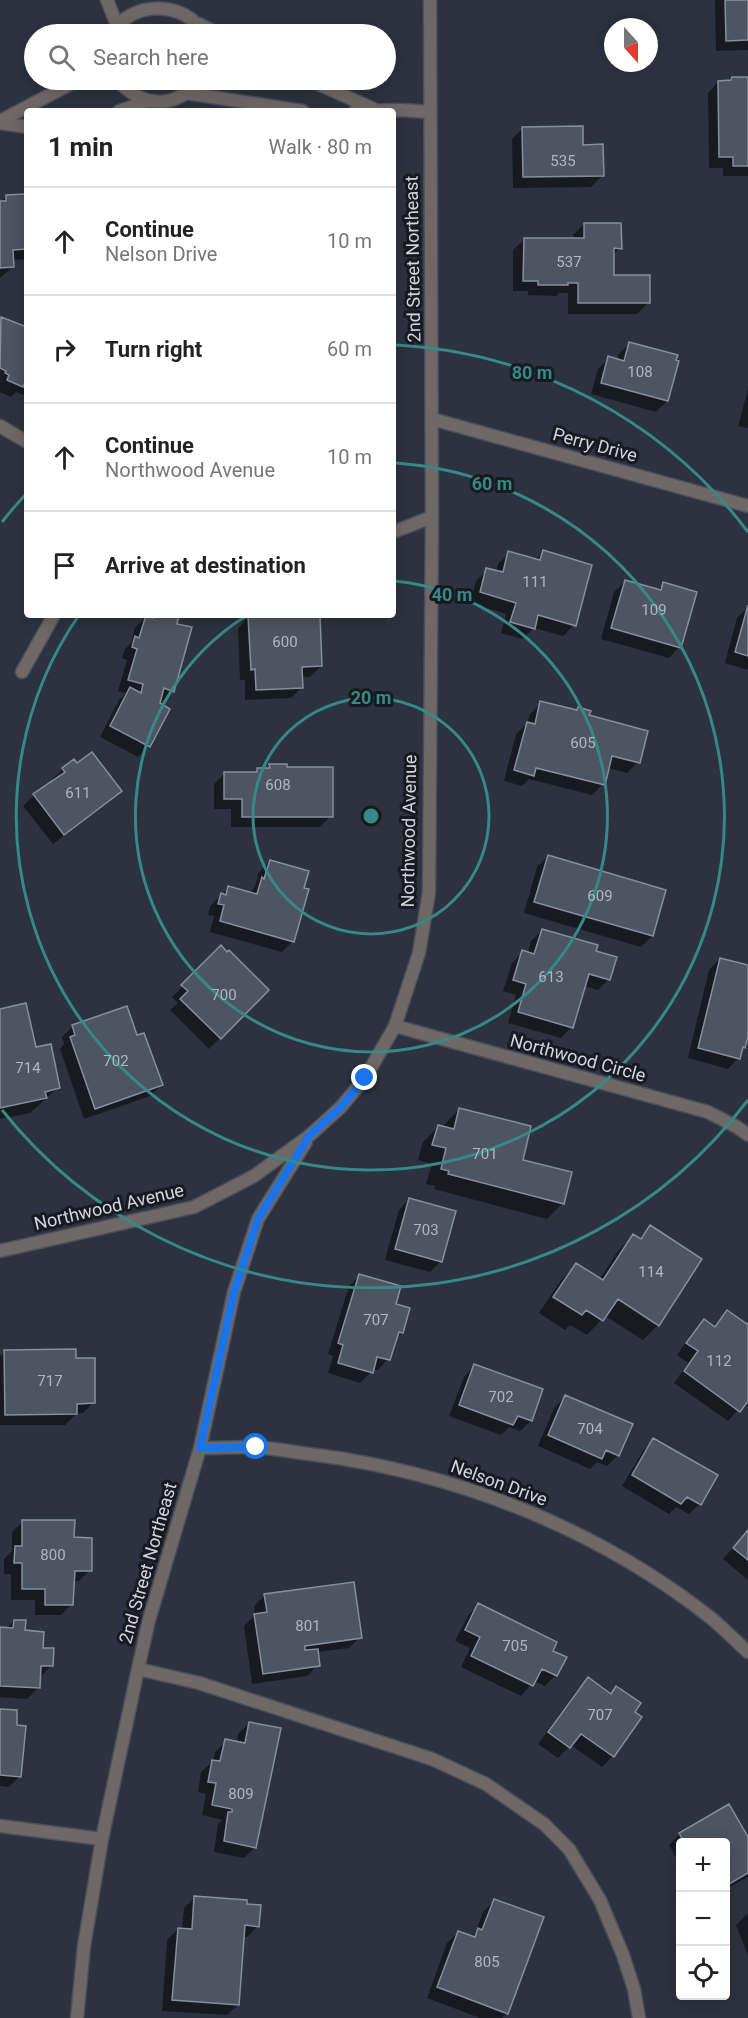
<!DOCTYPE html>
<html lang="en">
<head>
<meta charset="utf-8">
<style>
  :root { --surface:#fff; --page:#f6f6f6; --text:#222; --muted:#767676; --line:#e0e0e0 }
  body { margin:0; font-family:Roboto,sans-serif; background:var(--page); color:var(--text) }
  .controls { position:absolute; right:18px; bottom:18px; display:grid; overflow:hidden; border-radius:6px; box-shadow:0 3px 15px #0003 }
  .controls button { width:54px; height:54px; display:grid; place-items:center; padding:0; border:0; border-bottom:2px solid var(--line); background:var(--surface); color:var(--text); font:30px sans-serif }
  .compass { position:absolute; left:604px; top:18px; width:54px; height:54px; border-radius:50%; background:var(--surface); box-shadow:0 3px 15px #0003; rotate:159deg }
  .stop { position:absolute; width:18px; height:18px; margin:-14px; border:4px solid #1a73e8; border-radius:50%; background:#fff }
  .stop.end { background:#1a73e8; border-color:#fff; box-shadow:0 2px 6px #0008 }
  .list { margin:0; padding:0; list-style:none }
  h2 { display:flex; justify-content:space-between; align-items:center; height:78px; margin:0; padding:0 24px; font-size:26px }
  h2 small { font-size:20px; font-weight:400; color:var(--muted) }
  .list li { display:grid; grid-template-columns:39px 1fr auto; gap:18px; align-items:center; box-sizing:border-box; height:108px; padding:0 24px; border-top:2px solid var(--line) }
  .list b { display:block; font-size:22px; white-space:nowrap }
  .list p { margin:0; font-size:20px; white-space:nowrap; color:var(--muted) }
  .list em { font-size:20px; font-style:normal; color:var(--muted) }
  .icon { flex:none; width:33px; height:33px; fill:none; stroke:currentColor; stroke-width:2; stroke-linecap:round; stroke-linejoin:round }
  .map { position:relative; flex:none; width:748px; height:2018px; overflow:hidden }
  .search { position:absolute; background:var(--surface); box-shadow:0 3px 15px #0003; left:24px; top:24px; width:372px; height:66px; display:flex; align-items:center; gap:15px; box-sizing:border-box; padding:0 21px; border-radius:33px; color:var(--muted); font-size:22px }
  .panel { position:absolute; background:var(--surface); box-shadow:0 3px 15px #0003; left:24px; top:108px; width:372px; height:510px; border-radius:6px }
  .map>svg:first-child { display:block }
</style>
</head>
<body>
<div class="map">
<svg width="748" height="2018" viewBox="0 0 748 2018">
  <rect width="100%" height="100%" fill="#2c323f"/>
  <path fill="#0007" fill-rule="evenodd" d="M715,0H748V50L716,51Z
    M748,78V176H723V168H709L708,93L718,82Z
    M523,128L582,146L602,176L591,187L513,188L512,139Z
    M6,196L27,202V259L12,260L13,267L0,278V203Z
    M584,224L620,248L612,256V276L648,303L637,314H568V293H559L556,296L528,295V291H513V250L524,240L573,239V235Z
    M1,318L27,328V396L16,392L11,397L0,392Z
    M629,344L675,361L667,401L656,412L591,394L598,369L609,358L617,360L618,355Z
    M748,389V428L738,426Z
    M543,552L574,625L563,636L534,628L522,639L501,633L506,614L470,603L476,581L487,570L496,572L498,564L509,553L535,560Z
    M625,581L657,590L664,584L679,647L669,658L601,639L614,592Z
    M748,607V670L725,663L737,618Z
    M147,615H178L175,625L172,691L161,702L159,701L149,746L138,757L100,737L119,700L126,693L118,691L127,660L122,658L125,649L131,643L135,628Z
    M249,617L321,666L310,677H301L302,687L291,698L245,700V680H240L238,628Z
    M541,703L587,716L638,762L627,773L608,768L603,784L592,795L529,779L522,786L504,781L516,734L527,723L530,714Z
    M270,766L286,769L331,816L320,827H231V809H214V784L225,773H254L258,769H267Z
    M63,769L120,791L109,802L53,844L23,806L34,795L54,782L52,779Z
    M548,856L664,891L652,936L641,947L524,913L537,867Z
    M270,861L293,941L282,952L210,932L214,916L208,915L210,906L229,888L250,894L255,886L259,872Z
    M542,930L594,952L609,979L598,990L584,986L572,1027L561,1038L508,1023L516,995L503,991L512,963L523,952L528,953L531,941Z
    M221,947L267,990L209,1049L170,1010L178,1003L172,997Z
    M720,959L748,967V1031L744,1048L740,1051L738,1058L728,1069L688,1058L709,970Z
    M0,1010L35,1049L58,1088L30,1113L0,1119Z
    M73,1026L137,1037L161,1085L150,1096L84,1119L60,1049L64,1044L62,1037Z
    M459,1109L521,1161L563,1203L547,1219L434,1189L435,1186L426,1184L432,1164L418,1160L423,1142L438,1127L443,1128L444,1125Z
    M409,1199L441,1261L430,1272L385,1260L399,1210Z
    M650,1227L658,1325L643,1340L605,1316L587,1335L570,1325L565,1330L539,1313L561,1280L576,1265L599,1280L618,1251L633,1236L638,1239Z
    M360,1275L395,1305L402,1333L395,1339L388,1359L378,1370L372,1369L371,1372L360,1383L328,1373L333,1356L328,1354L349,1286Z
    M727,1312L746,1326L748,1324V1398L728,1421L674,1383L688,1363L677,1355L693,1332L704,1321L713,1328Z
    M5,1351L74,1359L94,1402L83,1413L76,1414L65,1425H0V1356Z
    M474,1366L531,1421L520,1431L509,1427L501,1435L449,1416L464,1377Z
    M565,1397L618,1455L607,1466L597,1462L590,1469L538,1446L554,1408ZM600,1445L615,1452V1456L598,1448Z
    M654,1440L700,1504L689,1514L676,1507L669,1514L622,1486L643,1451Z
    M23,1521L73,1539L90,1570L79,1581H73L72,1604L61,1615H35V1600H11V1574H4V1559L12,1551V1532Z
    M748,1531V1580L723,1559Z
    M265,1595L360,1637L349,1648L317,1652L318,1665L307,1676L252,1684L244,1626L255,1615L254,1606Z
    M478,1605L551,1652L556,1675L545,1686L534,1681L521,1696L461,1667L470,1648L455,1641L468,1616Z
    M14,1621L41,1649L51,1666L40,1677L38,1688L27,1699L0,1697V1629H6Z
    M588,1679L610,1695L617,1688L613,1756L602,1767L571,1745L558,1758L538,1744L577,1690Z
    M0,1710L20,1776L9,1787L0,1786Z
    M249,1723L255,1847L244,1858L214,1852L218,1824L222,1820L202,1815L206,1794L198,1792L201,1772L213,1761L215,1752L226,1741L237,1743L238,1734Z
    M680,1834L748,1840V1877L726,1889V1842H680V1865L669,1845Z
    M195,1897L245,1906L258,1926L247,1937H243L238,2005L227,2015L162,2011L167,1940L178,1929L182,1930L184,1908Z
    M494,1901L507,2013L502,2018H480L427,1998L447,1943L458,1932L471,1937L475,1933L483,1912Z
    M747,1914H748V1955L736,1925Z"/>
  <path fill="#4d5462" stroke="#878e9d" stroke-width="1.5" d="M725,0H748V40L726,41Z
    M732,77H748V166H733V157H719L718,81L731,80Z
    M583,126V145L603,144L604,176L523,177L522,127Z
    M25,194L27,200V249L13,250L14,267L0,268V201H6V195Z
    M584,223H621L622,249L614,248V275H650V303H578V283H568V285H538V281H523L524,238H584Z
    M1,317L27,327V381H26L23,387L7,380L9,375L5,373L6,371L0,368Z
    M629,342L678,355L676,360L679,361L668,401L601,383L608,356L624,361Z
    M543,550L592,565L576,626L538,615L535,629L510,622L516,603L480,592L486,568L503,572L508,551L540,560Z
    M625,580L661,590L663,582L697,592L681,648L611,628Z
    M748,605V656L735,652Z
    M146,615L153,618V615H179L177,624L192,627L174,692L164,688L160,703L170,709L150,747L110,726L130,687L141,693L143,684L128,680L137,649L132,647L135,636L139,638Z
    M298,615V617L320,616L322,666L302,667L303,688L256,690L255,669L251,670L248,616Z
    M540,701L577,710L578,707L591,711L589,715L648,731L640,763L612,756L605,785L536,768L534,776L514,770L527,722L535,724Z
    M92,752L122,791L64,835L33,794L65,772L62,768L74,759L77,763Z
    M269,764H287V767H333V817H242V799H224V772H257V768H270Z
    M548,855L666,890L653,936L534,902Z
    M270,860L309,871L304,888L309,889L294,942L220,921L224,905L218,904L221,893L226,895L228,886L257,894L262,877L264,879Z
    M542,929L598,945L596,951L617,957L610,980L589,974L573,1028L518,1012L526,984L513,980L522,950L534,954Z
    M221,945L227,952L229,950L269,990L221,1039L180,999L188,991L181,985Z
    M720,958L748,965V1037L745,1048L743,1047L740,1059L698,1048Z
    M26,1003L36,1047L51,1044L60,1088L45,1092L47,1098L0,1108V1009Z
    M127,1006L137,1035L144,1033L163,1085L95,1109L70,1037L75,1035L72,1025Z
    M459,1108L531,1126L523,1160L572,1172L564,1204L448,1174L449,1171L441,1169L446,1148L432,1145L438,1125L454,1129Z
    M409,1198L456,1211L442,1262L395,1249Z
    M650,1225L702,1259L659,1326L618,1299L603,1321L586,1310L582,1315L553,1297L576,1263L603,1280L633,1234L641,1239Z
    M359,1274L401,1286L396,1304L410,1308L403,1333L399,1332L390,1360L377,1357L373,1373L338,1363L343,1345L338,1343Z
    M727,1310L747,1324L748,1323V1401L740,1412L684,1371L698,1351L686,1343L704,1319L715,1327Z
    M76,1349V1358H95V1403L77,1404V1414L5,1415L4,1350Z
    M474,1364L543,1389L532,1421L518,1416L513,1425L459,1405Z
    M565,1395L633,1424L619,1456L606,1450L602,1459L548,1435Z
    M653,1438L718,1475L701,1505L687,1497L681,1504L632,1475Z
    M22,1520H75L74,1537L92,1538V1571H75L73,1605H45V1589H22V1563H14L15,1546H22Z
    M748,1530V1560L733,1548Z
    M354,1582L362,1638L305,1646V1650L318,1649L320,1666L263,1674L254,1614L267,1612L264,1594Z
    M478,1603L557,1642L553,1651L567,1657L557,1676L542,1669L533,1686L471,1656L480,1637L465,1630Z
    M14,1620H26L25,1630L44,1632L43,1648H54L53,1666H41L40,1688L0,1686V1627L13,1628Z
    M588,1677L611,1694L616,1686L641,1703L635,1712L642,1717L614,1757L581,1734L570,1748L548,1732Z
    M0,1709L17,1710V1725L26,1726L21,1777L0,1775Z
    M249,1722L281,1728L256,1848L224,1841L228,1812H232V1809L212,1805L216,1783L208,1782L212,1760L220,1761L225,1739L245,1743Z
    M729,1804L748,1837V1873L726,1886V1842H684L679,1833Z
    M194,1896L247,1900V1904L261,1905L259,1927L245,1925L239,2005L172,2000L178,1928L192,1929Z
    M494,1899L544,1917L508,2014L437,1987L458,1931L475,1937L478,1928L482,1930Z"/>
  <g fill="none" stroke-linecap="round" stroke-linejoin="round">
    <defs>
      <path id="lane" d="M138,1669L199,1683L432,1759L486,1784L544,1824L569,1849L600,1900L623,1955L634,1989L639,2018"/>
      <path id="street" d="M107,0L117,25
        M199,24L219,34
        M113,34C129,0 186,0 204,34
        M117,80C135,100 161,110 186,93C191,90 196,84 200,80
        M309,80L374,109
        M186,93L303,111
        M119,111L149,101
        M355,111L401,110L429,112
        M0,121L78,80
        M0,123L27,127
        M432,419L748,506
        M0,426L27,442
        M393,532L432,517
        M22,672L54,615
        M395,1026L708,1112L737,1127L748,1135
        M0,1251L194,1207L254,1176L309,1136L341,1107L365,1078L395,1026L419,953L429,892L432,517L430,0
        M200,1448C218,1448 236,1447 254,1447C275,1448 297,1453 317,1455C459,1474 598,1529 711,1618C724,1629 736,1641 748,1652
        M0,1826L102,1839
        M77,2018L84,1946L102,1839L138,1669L149,1620L200,1448L234,1292L258,1219L306,1142"/>
    </defs>
    <use href="#lane" stroke="#4a4f5c" stroke-width="15"/>
    <use href="#street" stroke="#4a4f5c" stroke-width="15"/>
    <use href="#lane" stroke="#706866" stroke-width="12"/>
    <use href="#street" stroke="#706866" stroke-width="12"/>
  </g>
  <g fill="none" stroke-linecap="round" stroke-linejoin="round">
    <path stroke="#1a73e8" stroke-width="8" d="M256,1447L200,1448L234,1292L258,1219L309,1136L341,1107L365,1078"/>
  </g>
  <g fill="none" stroke="#368984" stroke-width="3">
    <circle cx="371" cy="816" r="118"/>
    <path d="M394 581A236 236 0 1 1 246 616"/>
    <path d="M396 463A354 354 0 1 1 79 615"/>
    <path d="M748 1100A472 472 0 0 1 2 1110M2 522A472 472 0 0 1 26 494M396 345A472 472 0 0 1 748 532"/>
  </g>
  <g text-anchor="middle" stroke-width="6" stroke-linejoin="round" paint-order="stroke">
    <g font-size="15" fill="#b1b5bf">
      <text x="563" y="166">535</text>
      <text x="569" y="267">537</text>
      <text x="640" y="377">108</text>
      <text x="535" y="587">111</text>
      <text x="654" y="615">109</text>
      <text x="285" y="647">600</text>
      <text x="583" y="748">605</text>
      <text x="278" y="790">608</text>
      <text x="78" y="798">611</text>
      <text x="600" y="901">609</text>
      <text x="551" y="982">613</text>
      <text x="224" y="1000">700</text>
      <text x="116" y="1066">702</text>
      <text x="28" y="1073">714</text>
      <text x="485" y="1159">701</text>
      <text x="426" y="1235">703</text>
      <text x="651" y="1277">114</text>
      <text x="376" y="1325">707</text>
      <text x="719" y="1366">112</text>
      <text x="50" y="1386">717</text>
      <text x="501" y="1402">702</text>
      <text x="590" y="1434">704</text>
      <text x="53" y="1560">800</text>
      <text x="308" y="1631">801</text>
      <text x="515" y="1651">705</text>
      <text x="600" y="1720">707</text>
      <text x="241" y="1799">809</text>
      <text x="487" y="1967">805</text>
    </g>
    <g font-size="18" fill="#d2d5de" stroke="#171a20">
      <text transform="translate(413 259) rotate(-91)" y="6">2nd Street Northeast</text>
      <text transform="translate(595 445) rotate(15)" y="6">Perry Drive</text>
      <text transform="translate(409 831) rotate(-89)" y="6">Northwood Avenue</text>
      <text transform="translate(578 1058) rotate(15)" y="6">Northwood Circle</text>
      <text transform="translate(109 1207) rotate(-13)" y="6">Northwood Avenue</text>
      <text transform="translate(499 1483) rotate(20)" y="6">Nelson Drive</text>
      <text transform="translate(148 1563) rotate(-74)" y="6">2nd Street Northeast</text>
    </g>
  </g>
  <circle cx="371" cy="816" r="9" fill="#368984" stroke="#171a20" stroke-width="3"/>
  <g font-size="18" text-anchor="middle" font-weight="bold" fill="#368984" stroke="#171a20" stroke-width="6" stroke-linejoin="round" paint-order="stroke">
    <text x="532" y="379">80 m</text>
    <text x="492" y="490">60 m</text>
    <text x="452" y="601">40 m</text>
    <text x="371" y="704">20 m</text>
  </g>
</svg>
<div class="controls">
<button>+</button>
<button>−</button>
<button><svg class="icon" aria-label="locate" viewBox="0 0 24 24"><circle cx="12" cy="12" r="6"/><path d="M12 2v4M12 18v4M2 12h4M18 12h4"/></svg></button>
</div>
<svg class="compass" viewBox="-18 -18 36 36"><path d="M0-13l5 13h-10z" fill="#e53935"/><path d="M0 13l5-13h-10z" fill="#767676"/></svg>
<div class="stop" style="left:256px;top:1447px"></div>
<div class="stop end" style="left:365px;top:1078px"></div>
<div class="search"><svg class="icon" aria-label="search" viewBox="0 0 24 24"><circle cx="10" cy="10" r="6"/><path d="M15 15l6 6"/></svg>Search here</div>
<section class="panel">
<h2>1 min<small>Walk · 80 m</small></h2>
<ul class="list">
<li><svg class="icon" aria-label="ahead" viewBox="0 0 24 24"><path d="M12 20V5M6 11l6-6 6 6"/></svg><div><b>Continue</b><p>Nelson Drive</p></div><em>10 m</em></li>
<li><svg class="icon" aria-label="right" viewBox="0 0 24 24"><path d="M7 20v-9h11M14 6l5 5-5 5"/></svg><div><b>Turn right</b></div><em>60 m</em></li>
<li><svg class="icon" aria-label="ahead" viewBox="0 0 24 24"><path d="M12 20V5M6 11l6-6 6 6"/></svg><div><b>Continue</b><p>Northwood Avenue</p></div><em>10 m</em></li>
<li><svg class="icon" aria-label="arrive" viewBox="0 0 24 24"><path d="M6 21V4h12l-3 4 3 4H6"/></svg><div><b>Arrive at destination</b></div></li>
</ul>
</section>
</div>
</body>
</html>
